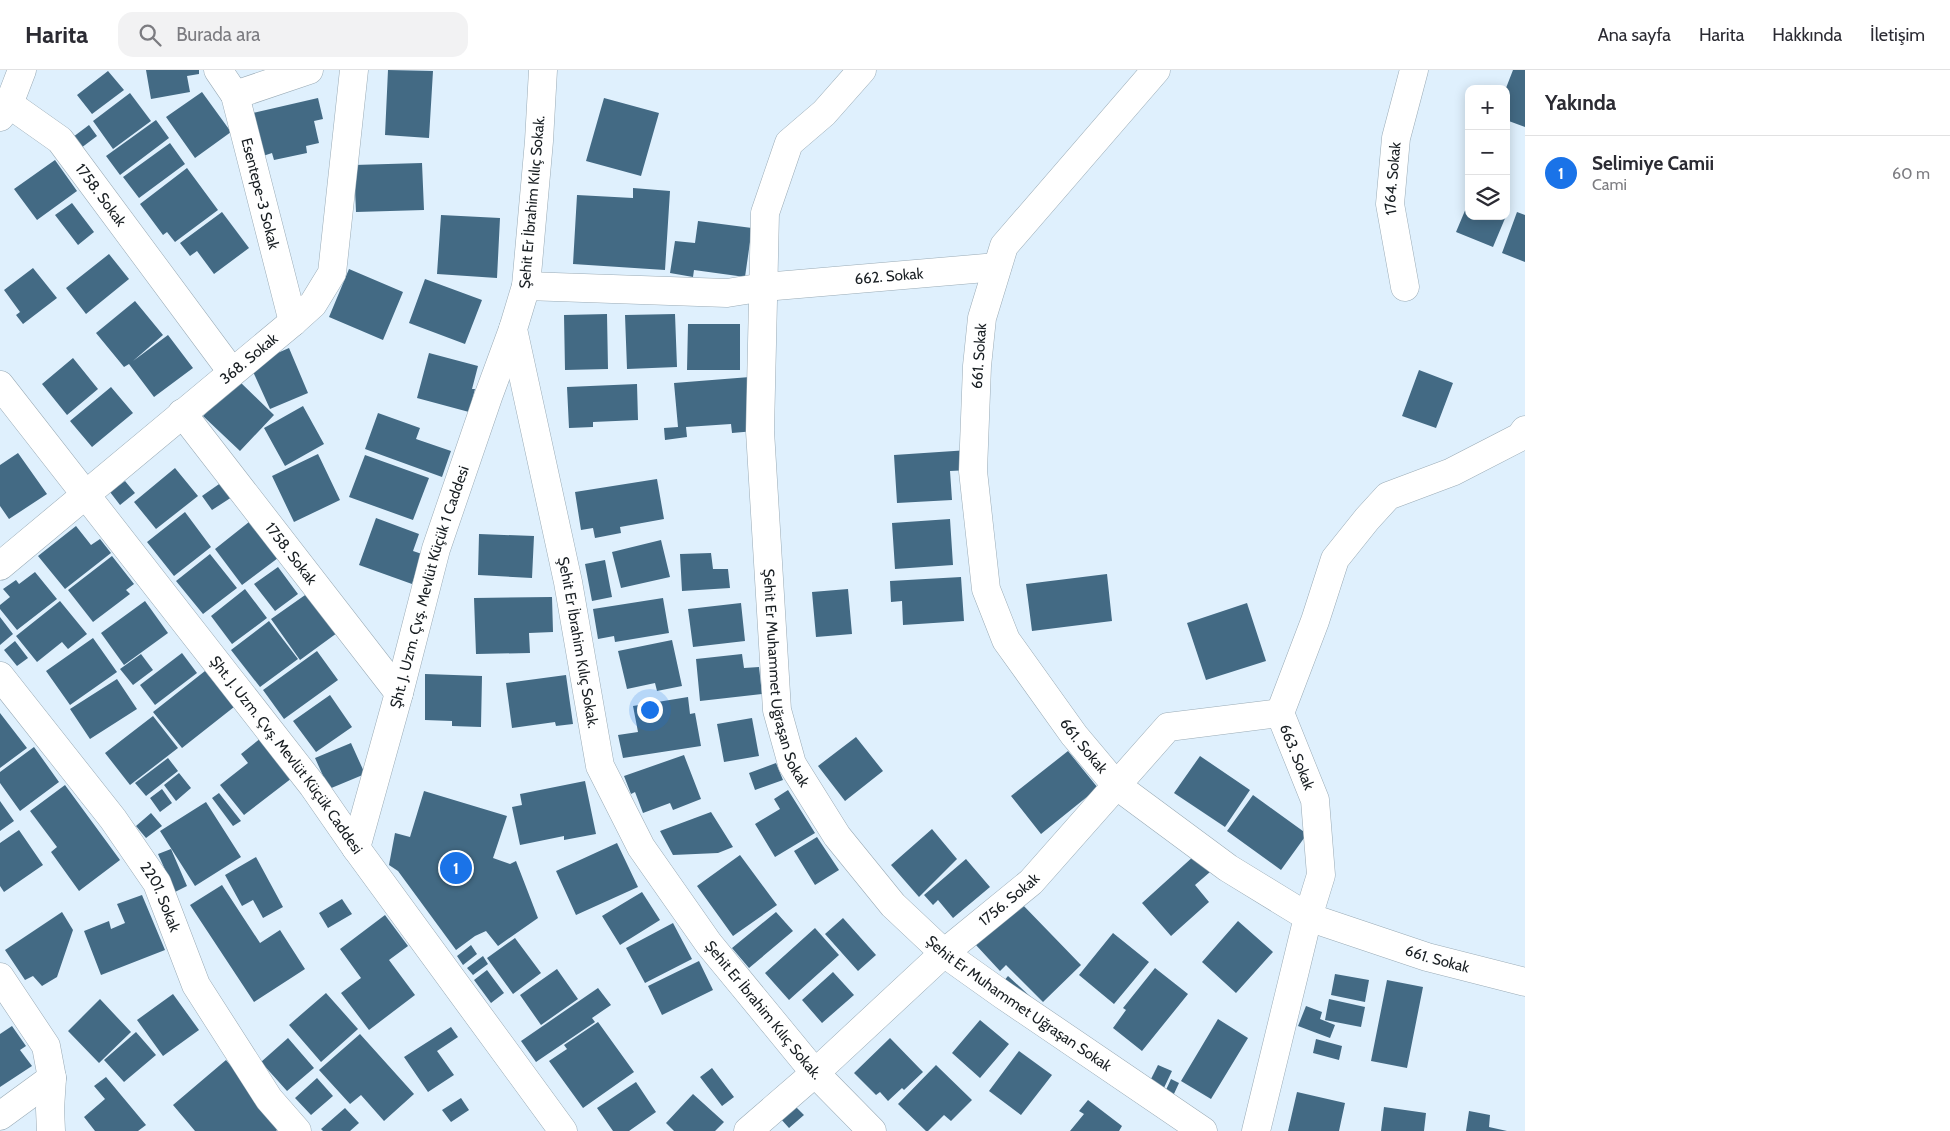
<!DOCTYPE html>
<html lang="tr">
<head>
<meta charset="utf-8">
<style>
  :root { --surface:#fff; --page:#f2f2f3; --text:#2b2b33; --muted:#7c7c81; --line:#e1e1e2; --accent:#1a73e8 }
  body { margin:0; font-family:Cabin,sans-serif; background:var(--page); color:var(--text) }
  .controls { position:absolute; right:15px; top:15px; display:grid; overflow:hidden; border-radius:10px; box-shadow:0 2px 12px #0003 }
  .controls button { width:45px; height:45px; display:grid; place-items:center; padding:0; border:0; border-bottom:1px solid var(--line); background:var(--surface); color:var(--text); font:25px sans-serif }
  .you { position:absolute; left:649px; top:639px; width:18px; height:18px; margin:-12px; border:4px solid #fff; border-radius:50%; background:#1a73e8; box-shadow:0 0 0 8px #1a73e833 }
  .badge { display:grid; place-items:center; width:32px; height:32px; border-radius:50%; background:var(--accent); color:#fff; font-size:16px; font-weight:700 }
  .pin { position:absolute; translate:-50% -50%; border:2px solid #fff; box-shadow:0 1px 5px #0006 }
  .list { margin:0; padding:0; list-style:none }
  h2 { display:flex; justify-content:space-between; align-items:center; height:65px; margin:0; padding:0 20px; font-size:21px }
  h2 small { font-size:16px; font-weight:400; color:var(--muted) }
  .list li { display:grid; grid-template-columns:32px 1fr auto; gap:15px; align-items:center; box-sizing:border-box; height:75px; padding:0 20px; border-top:1px solid var(--line) }
  .list b { display:block; font-size:19px; white-space:nowrap }
  .list p { margin:0; font-size:16px; white-space:nowrap; color:var(--muted) }
  .list em { font-size:16px; font-style:normal; color:var(--muted) }
  .icon { flex:none; width:28px; height:28px; fill:none; stroke:currentColor; stroke-width:2; stroke-linecap:round; stroke-linejoin:round }
  .map { position:relative; flex:none; width:1525px; height:1061px; overflow:hidden }
  header { display:flex; align-items:center; gap:30px; box-sizing:border-box; height:70px; padding:0 25px; background:var(--surface); border-bottom:1px solid var(--line) }
  header strong { font-size:24px }
  nav { display:flex; gap:28px; margin-inline-start:auto; font-size:18px }
  .search { width:350px; height:45px; background:var(--page); display:flex; align-items:center; gap:12px; box-sizing:border-box; padding:0 18px; border-radius:15px; color:var(--muted); font-size:19px }
  main { display:flex }
  aside { flex:1; background:var(--surface) }
  .map>svg:first-child { display:block }
</style>
</head>
<body>
<header>
<strong>Harita</strong>
<div class="search"><svg class="icon" aria-label="search" viewBox="0 0 24 24"><circle cx="10" cy="10" r="6"/><path d="M15 15l6 6"/></svg>Burada ara</div>
<nav><a>Ana sayfa</a><a>Harita</a><a>Hakkında</a><a>İletişim</a></nav>
</header>
<main>
<div class="map">
<svg width="1525" height="1061" viewBox="0 0 1525 1061">
  <rect width="100%" height="100%" fill="#dff0fd"/>
  <path fill="#436a84" d="M146,0H199V4L187,6L190,22L151,29Z
    M388,0L433,1L429,68L385,65Z
    M1513,0H1525V57L1506,50V18Z
    M108,1L124,20L92,44L77,25Z
    M202,22L231,62L195,88L166,47Z
    M130,23L151,51L113,79L93,51Z
    M318,28L323,49L314,51L319,73L306,76L307,83L274,90L272,83L263,86L253,43Z
    M604,28L659,43L641,106L586,91Z
    M156,50L169,68L120,105L106,86Z
    M89,55L97,66L81,78L73,67Z
    M170,73L185,94L139,128L123,107Z
    M55,90L77,121L37,150L14,119Z
    M422,93L424,140L356,142L354,95Z
    M187,98L218,140L175,172L167,162L163,165L140,134Z
    M633,118L670,121L665,200L573,194L577,125L633,128Z
    M1469,131V146H1506L1493,177L1456,162Z
    M72,133L94,162L78,175L55,145Z
    M222,142L249,178L214,204L197,181L190,186L180,173Z
    M1517,142L1525,145V192L1502,183Z
    M441,145L500,148L497,208L437,204Z
    M698,151L752,158L745,207L694,200L693,207L670,203L675,171L695,173Z
    M109,184L129,209L86,244L66,218Z
    M33,198L57,228L23,254L16,245L20,242L4,220Z
    M349,199L403,222L383,270L329,247Z
    M425,209L482,230L465,274L409,253Z
    M135,231L163,265L133,291L168,265L193,298L154,327L129,294L124,297L96,263Z
    M607,244L608,299L565,300L564,245Z
    M675,244L677,297L627,299L625,245Z
    M688,254H740V300H687Z
    M289,278L308,323L270,339L250,295Z
    M429,283L478,296L472,319H475L469,342L417,328Z
    M73,288L98,319L67,345L42,314Z
    M1419,300L1453,313L1436,358L1402,346Z
    M750,307L755,361L732,363L731,354L686,357L687,367L665,370L664,358L678,357L674,313Z
    M238,310L274,345L240,381L203,346Z
    M637,314L638,350L593,352V357L569,358L567,317Z
    M111,317L133,343L92,377L70,351Z
    M303,336L324,374L285,396L264,358Z
    M378,343L420,358L416,369L451,381L442,407L365,379Z
    M969,380L970,400L950,401L952,430L897,433L894,385Z
    M18,383L47,424L9,449L0,436V395Z
    M318,384L340,430L294,452L272,406Z
    M365,385L429,408L413,450L349,427Z
    M175,398L198,426L156,459L134,432Z
    M657,409L664,449L620,457L621,463L595,468L593,458L581,460L575,422Z
    M125,411L135,423L120,435L110,422Z
    M222,412L232,427L212,440L202,426Z
    M185,442L211,477L174,506L147,472Z
    M376,448L419,464L413,481L422,484L412,514L359,495Z
    M950,449L953,495L895,499L892,453Z
    M249,452L278,488L242,515L215,479Z
    M76,456L91,475L100,469L111,483L65,519L38,486Z
    M479,464L534,466L532,508L478,505Z
    M661,470L670,507L621,518L612,482Z
    M711,483L713,499H728L730,518L682,521L680,484Z
    M210,484L237,518L203,544L176,511Z
    M112,486L134,514L126,520L130,524L93,552L68,520Z
    M605,490L612,527L592,531L585,494Z
    M278,497L298,524L275,541L254,514Z
    M35,502L57,529L17,560L0,539V535L10,527L3,519L16,510L19,514Z
    M1107,504L1112,551L1032,561L1026,514Z
    M961,507L964,551L903,555L902,531L891,532L890,511Z
    M245,519L267,548L232,574L211,546Z
    M848,519L852,564L816,567L812,522Z
    M308,523L337,563L300,590L271,549Z
    M552,527L553,562L529,563L530,583L476,584L474,528Z
    M663,528L669,563L615,572L614,566L598,569L593,539Z
    M60,531L87,564L68,579L62,572L37,592L16,566Z
    M145,531L168,563L124,595L101,563Z
    M741,533L745,571L693,577L688,539Z
    M1247,533L1266,591L1206,610L1187,553Z
    M0,547L13,564L0,575Z
    M269,551L298,589L260,617L231,580Z
    M93,568L117,602L70,635L46,601Z
    M672,570L682,616L657,621L655,613L627,619L618,581Z
    M15,571L28,588L17,596L4,580Z
    M317,581L338,610L284,649L263,620Z
    M182,583L197,603L155,635L140,615Z
    M141,584L153,600L133,615L120,599Z
    M742,584L744,598L759,597L762,624L700,631L696,589Z
    M205,601L234,637L182,678L153,642Z
    M425,604L482,606L481,657L452,656V651L425,650Z
    M566,605L573,654L556,656L555,652L512,658L506,613Z
    M117,609L137,639L90,669L70,639Z
    M330,625L352,657L316,682L293,651Z
    M688,627L690,644L695,643L701,676L623,688L618,665L638,662L633,636Z
    M0,643L27,678L0,698Z
    M153,646L178,678L130,715L105,683Z
    M752,648L759,686L724,692L717,654Z
    M856,667L883,701L845,731L818,696Z
    M261,668L292,708L244,745L220,715L248,693L241,684Z
    M351,673L365,704L329,719L315,688Z
    M34,677L59,712L20,741L0,713V702Z
    M1068,681L1098,718L1041,764L1011,726Z
    M684,685L701,729L673,740L670,733L643,743L635,722L631,724L624,706Z
    M1200,686L1250,720L1225,757L1174,723Z
    M168,688L178,701L146,726L135,713Z
    M776,693L783,710L755,720L749,703Z
    M179,703L191,718L176,731L164,715Z
    M585,711L596,764L564,770V766L520,775L512,737L522,735L520,724Z
    M65,715L120,790L79,821L51,782L57,777L30,741Z
    M162,719L172,733L160,742L150,728Z
    M788,720L815,763L775,787L755,754L780,739L774,729Z
    M424,721L507,746L493,788L510,794L516,791L538,848L498,876L486,861L475,866L456,880L398,801L389,795L395,763L410,767Z
    M219,723L241,751L233,756L212,728Z
    M1253,725L1307,764L1281,800L1227,761Z
    M0,731L14,751L0,761Z
    M206,732L241,787L195,816L160,761Z
    M711,742L733,777L718,783L673,785L660,761Z
    M151,743L162,756L146,768L136,756Z
    M932,759L957,789L919,827L891,795Z
    M19,760L43,795L4,822L0,816V773Z
    M817,767L839,800L815,815L794,781Z
    M617,773L638,817L576,845L556,801Z
    M171,779L187,816L175,822L158,784Z
    M740,785L777,835L733,866L697,816Z
    M1195,785L1210,802L1195,815L1209,832L1171,866L1142,833Z
    M256,787L283,837L263,848L253,830L242,836L225,805Z
    M966,789L990,817L953,848L938,830L933,835L924,825Z
    M222,815L260,873L280,860L305,899L254,932L190,835Z
    M642,822L660,850L620,875L602,846Z
    M142,825L165,880L101,905L84,861L109,851L111,859L125,853L117,834Z
    M342,829L352,844L328,858L319,843Z
    M1020,832L1081,895L1043,932L1006,895L1000,901L975,874Z
    M62,842L73,860L57,907L42,916L33,906L25,910L5,880Z
    M776,842L793,861L749,898L732,878Z
    M385,845L408,876L389,890L415,925L369,960L341,923L361,908L340,879Z
    M843,848L876,885L858,901L825,864Z
    M1238,851L1273,882L1236,923L1202,892Z
    M673,853L692,889L645,913L626,878Z
    M815,858L839,885L789,930L765,903Z
    M1113,863L1149,892L1114,934L1079,905Z
    M515,868L541,903L513,924L487,888Z
    M471,875L477,884L463,895L457,886Z
    M483,886L488,894L473,905L467,898Z
    M699,891L713,920L662,945L648,916Z
    M1155,898L1188,924L1142,981L1113,958L1126,940L1123,938Z
    M557,899L578,929L541,955L520,925Z
    M487,900L504,923L491,933L474,910Z
    M833,902L854,925L822,953L802,930Z
    M1335,904L1369,910L1365,932L1331,925Z
    M1008,906L1033,929L1002,913Z
    M1387,910L1423,917L1407,998L1371,991Z
    M598,918L611,935L592,948L595,952L536,992L521,971Z
    M326,923L358,959L321,992L289,955Z
    M173,924L199,960L163,986L137,950Z
    M100,929L131,962L99,993L68,961Z
    M1329,929L1365,937L1361,957L1325,950Z
    M1306,936L1322,942L1320,949L1335,955L1330,968L1298,956Z
    M1218,949L1248,968L1211,1029L1181,1011Z
    M980,950L1009,974L980,1008L952,983Z
    M598,952L634,1002L583,1038L549,991L567,979L564,975Z
    M12,956L26,976L20,980L32,996L0,1017V964Z
    M451,957L458,967L437,981L454,1005L428,1022L404,987Z
    M136,962L156,985L124,1012L104,990Z
    M360,964L414,1024L384,1051L361,1025L350,1034L319,1000Z
    M288,968L314,998L287,1021L261,992Z
    M890,968L923,1002L904,1020L902,1018L888,1031L880,1022L876,1025L854,1003Z
    M1316,969L1342,976L1339,990L1313,983Z
    M1019,981L1052,1005L1021,1045L989,1021Z
    M226,990L282,1055L276,1061H195L173,1035Z
    M936,995L972,1030L951,1051L944,1045L928,1061H926L898,1034Z
    M1158,995L1172,1001L1162,1022L1148,1015Z
    M712,998L734,1027L722,1036L700,1007Z
    M106,1007L146,1055L138,1061H95L84,1047L105,1029L94,1016Z
    M317,1008L333,1026L311,1045L295,1028Z
    M1171,1009L1179,1013L1173,1026L1165,1022Z
    M636,1012L656,1042L629,1061H613L597,1038Z
    M1297,1022L1345,1033L1339,1061H1288Z
    M693,1024L724,1052L715,1061H674L666,1053Z
    M461,1028L469,1040L451,1052L442,1040Z
    M1088,1030L1122,1056L1119,1061H1070L1084,1044L1079,1041Z
    M794,1035L804,1045L789,1058L780,1048Z
    M1384,1037L1426,1043L1424,1061H1381Z
    M345,1038L359,1053L350,1061H323L321,1059Z
    M1469,1041L1490,1045L1489,1057L1507,1061H1466Z"/>
  <g fill="none" stroke-linecap="round" stroke-linejoin="round">
    <defs>
      <g id="minor">
        <path id="s1" d="M218,0L235,25L293,252"/>
        <path id="s2" d="M543,0L539,71L526,216L513,259L568,512L600,696L641,777L709,874L815,1003L872,1061"/>
        <path id="s3" d="M862,0L824,43L789,73L765,143L760,361L777,640L792,694L837,766L893,835L944,883L1003,925L1203,1061"/>
        <path id="s4" d="M1156,0L1004,176L982,248L977,296L973,401L986,519L1006,570L1074,665L1116,715L1228,798L1308,847L1427,887L1525,912"/>
        <path d="M235,25L309,0"/>
        <path id="s5" d="M9,34L60,70L232,302"/>
        <path d="M0,47L9,34L22,0"/>
        <path id="s6" d="M526,216L727,223L764,217L997,197"/>
        <path id="s7" d="M1405,217L1390,134L1396,68L1414,0"/>
        <path id="s8" d="M0,315L313,716L356,778L563,1061"/>
        <path id="s9" d="M182,343L399,623"/>
        <path id="s10" d="M0,496L293,252L313,234L332,203L354,0"/>
        <path id="s11" d="M0,606L113,749L157,813L196,915L269,1029L297,1061"/>
        <path id="s12" d="M356,778L399,623L436,479L488,327L513,259"/>
        <path d="M0,907L46,976L52,1008L50,1039L51,1061"/>
        <path d="M0,1046L52,1008"/>
        <path id="s13" d="M748,1061L815,1003L944,883L1031,812L1168,657L1280,643"/>
        <path d="M1256,1061L1308,847L1321,805L1315,730L1280,643L1315,551L1335,489L1367,449L1388,426L1452,402L1520,367L1525,360"/>
      </g>
    </defs>
    <use href="#minor" stroke="#9aabb6" stroke-width="29"/>
    <use href="#minor" stroke="#fff" stroke-width="28"/>
  </g>
  <g text-anchor="middle" stroke-width="5" stroke-linejoin="round" paint-order="stroke">
    <g font-size="15" fill="#181e22" stroke="#fff">
      <text dy="5" stroke="none"><textPath href="#s7" startOffset="110">1764. Sokak</textPath></text>
      <text dy="5" stroke="none"><textPath href="#s1" startOffset="132">Esentepe-3 Sokak</textPath></text>
      <text dy="5" stroke="none"><textPath href="#s5" startOffset="131">1758. Sokak</textPath></text>
      <text transform="translate(532 132) rotate(-85)" y="5">Şehit Er İbrahim Kılıç Sokak.</text>
      <text dy="5" stroke="none"><textPath href="#s6" startOffset="364">662. Sokak</textPath></text>
      <text transform="translate(979 286) rotate(-86)" y="5">661. Sokak</text>
      <text dy="5" stroke="none"><textPath href="#s10" startOffset="324">368. Sokak</textPath></text>
      <text dy="5" stroke="none"><textPath href="#s9" startOffset="178">1758. Sokak</textPath></text>
      <text dy="5" stroke="none"><textPath href="#s12" startOffset="271">Şht. J. Uzm. Çvş. Mevlüt Küçük 1 Caddesi</textPath></text>
      <text dy="5" stroke="none"><textPath href="#s2" startOffset="582">Şehit Er İbrahim Kılıç Sokak.</textPath></text>
      <text dy="5" stroke="none"><textPath href="#s3" startOffset="645">Şehit Er Muhammet Uğraşan Sokak</textPath></text>
      <text dy="5" stroke="none"><textPath href="#s4" startOffset="766">661. Sokak</textPath></text>
      <text dy="5" stroke="none"><textPath href="#s8" startOffset="468">Şht. J. Uzm. Çvş. Mevlüt Küçük Caddesi</textPath></text>
      <text transform="translate(1297 687) rotate(68)" y="5">663. Sokak</text>
      <text dy="5" stroke="none"><textPath href="#s11" startOffset="274">2201. Sokak</textPath></text>
      <text dy="5" stroke="none"><textPath href="#s13" startOffset="349">1756. Sokak</textPath></text>
      <text dy="5" stroke="none"><textPath href="#s4" startOffset="1186">661. Sokak</textPath></text>
      <text dy="5" stroke="none"><textPath href="#s3" startOffset="1065">Şehit Er Muhammet Uğraşan Sokak</textPath></text>
      <text dy="5" stroke="none"><textPath href="#s2" startOffset="1002">Şehit Er İbrahim Kılıç Sokak.</textPath></text>
    </g>
  </g>
</svg>
<div class="controls">
<button>+</button>
<button>−</button>
<button><svg class="icon" aria-label="layers" viewBox="0 0 24 24"><path d="M12 4l9 5-9 5-9-5zM3 14l9 5 9-5"/></svg></button>
</div>
<div class="you"></div>
<div class="pin badge" style="left:456px;top:798px">1</div>
</div>
<aside>
<h2>Yakında<small></small></h2>
<ul class="list">
<li><span class="badge">1</span><div><b>Selimiye Camii</b><p>Cami</p></div><em>60 m</em></li>
</ul>
</aside>
</main>
</body>
</html>
